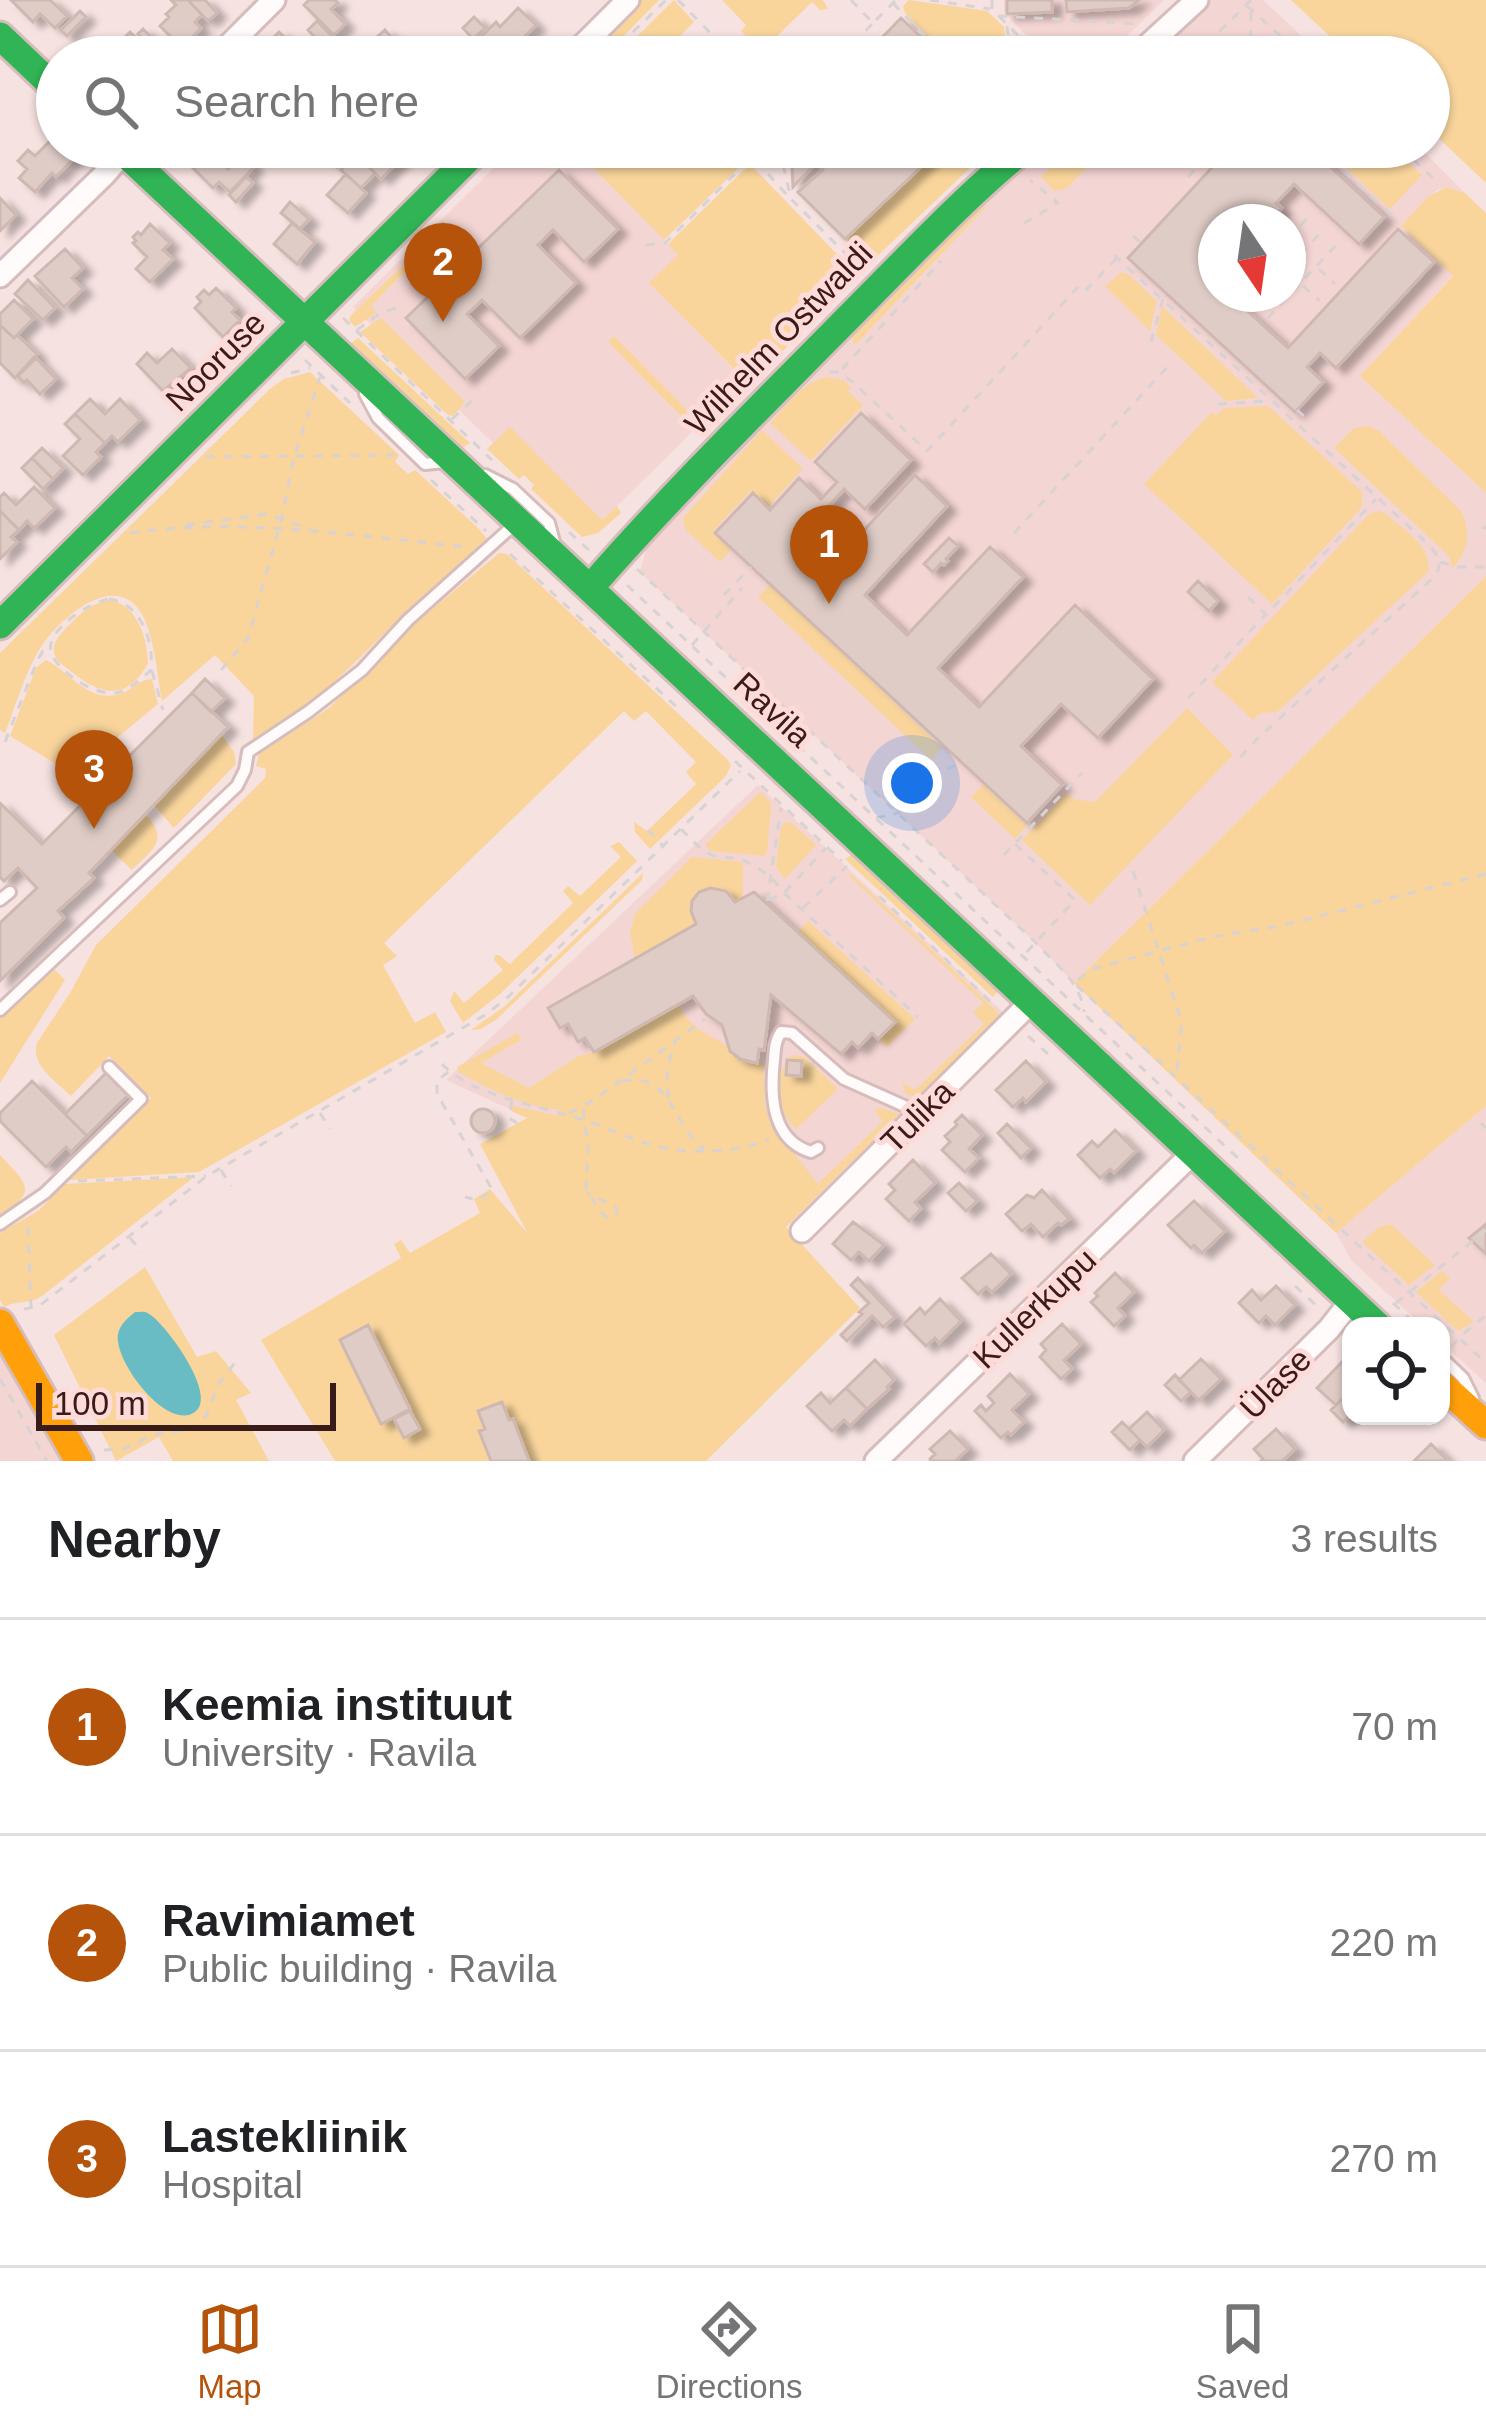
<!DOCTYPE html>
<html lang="en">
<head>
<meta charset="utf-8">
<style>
  :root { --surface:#fff; --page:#f2f2f2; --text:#202124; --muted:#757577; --line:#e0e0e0; --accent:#b45309 }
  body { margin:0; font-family:Helvetica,sans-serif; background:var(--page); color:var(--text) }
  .controls { position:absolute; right:36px; bottom:36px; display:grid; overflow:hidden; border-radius:24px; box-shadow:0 3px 9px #0004 }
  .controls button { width:108px; height:108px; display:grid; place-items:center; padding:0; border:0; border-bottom:3px solid var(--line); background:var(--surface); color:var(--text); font:60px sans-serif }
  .compass { position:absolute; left:1198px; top:204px; width:108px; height:108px; border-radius:50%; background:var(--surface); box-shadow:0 3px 9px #0004; rotate:167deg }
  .scale { position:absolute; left:36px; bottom:30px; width:300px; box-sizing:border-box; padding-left:12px; border:6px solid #391b19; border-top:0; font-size:33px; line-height:42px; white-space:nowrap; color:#391b19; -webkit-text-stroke:9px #fedbd8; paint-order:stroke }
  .you { position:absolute; left:912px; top:783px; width:42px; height:42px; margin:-30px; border:9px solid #fff; border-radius:50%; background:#1a73e8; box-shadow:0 0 0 18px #1a73e833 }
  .badge { display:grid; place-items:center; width:78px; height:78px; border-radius:50%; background:var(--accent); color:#fff; font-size:39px; font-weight:700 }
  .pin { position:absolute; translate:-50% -99px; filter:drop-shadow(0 3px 6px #0008) }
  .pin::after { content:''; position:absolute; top:63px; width:42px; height:36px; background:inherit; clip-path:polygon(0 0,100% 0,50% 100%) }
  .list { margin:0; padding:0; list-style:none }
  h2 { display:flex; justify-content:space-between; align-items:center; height:156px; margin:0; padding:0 48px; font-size:51px }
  h2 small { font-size:39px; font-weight:400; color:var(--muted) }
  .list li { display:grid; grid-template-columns:78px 1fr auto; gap:36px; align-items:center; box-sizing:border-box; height:216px; padding:0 48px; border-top:3px solid var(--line) }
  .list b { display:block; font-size:45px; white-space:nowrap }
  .list p { margin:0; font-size:39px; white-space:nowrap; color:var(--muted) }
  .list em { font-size:39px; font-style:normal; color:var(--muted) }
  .icon { flex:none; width:66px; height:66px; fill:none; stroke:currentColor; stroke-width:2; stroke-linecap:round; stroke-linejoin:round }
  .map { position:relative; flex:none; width:1486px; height:1461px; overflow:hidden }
  .search { position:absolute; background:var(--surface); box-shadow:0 3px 9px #0004; left:36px; right:36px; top:36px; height:132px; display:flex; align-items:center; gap:30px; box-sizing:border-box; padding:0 42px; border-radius:66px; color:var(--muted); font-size:45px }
  .sheet { height:804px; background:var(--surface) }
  nav { display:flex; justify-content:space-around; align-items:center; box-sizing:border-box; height:168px; border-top:3px solid var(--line); background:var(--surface); font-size:33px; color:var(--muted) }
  nav a { display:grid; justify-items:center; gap:6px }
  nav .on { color:var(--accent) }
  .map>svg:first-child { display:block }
</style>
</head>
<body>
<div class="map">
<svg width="1486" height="1461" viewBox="0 0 1486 1461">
  <defs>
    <filter id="shadow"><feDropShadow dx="9" dy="5.5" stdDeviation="3" flood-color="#0004"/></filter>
  </defs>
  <rect width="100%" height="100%" fill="#f6e2e0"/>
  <path fill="#f3d5d3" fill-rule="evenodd" d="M1004,0H1164L1105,57H1047L1004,12Z
    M1212,0H1263L1324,57H1151Z
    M515,147H573L679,255L650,283L744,380L603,520L586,533L353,307Z
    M1042,147H1419L1465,193L1446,187L1437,190L1402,227L1453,275L1360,376L1486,493V576L1074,983L1035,942L640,572L650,534L988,188ZM1216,222H1288V294H1216Z
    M758,785L1005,1014L818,1195L529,1118L446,1080Z
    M1486,1106V1383L1441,1342V1326H1423L1352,1261L1336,1233Z
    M0,1352L61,1461H0Z"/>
  <path fill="#f9d59c" d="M641,0H659L603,57H584Z
    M674,0L694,22L672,44L681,57H672L665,50L658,57H616Z
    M722,0H823L828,9L820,10L812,2L768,45L775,57H766L741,31L746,25Z
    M909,0L987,11L1004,27L1008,57H948L905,13L903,6Z
    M1291,0H1486V183L1429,129V57H1352Z
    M573,147H607L612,151L619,147L634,163L651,147H734L747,160L664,240Z
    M942,147H992L870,263L845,239Z
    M1074,147H1106L1067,188L1054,191L1041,176Z
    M1324,147H1391L1422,175L1390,209Z
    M750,164L857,275L743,392L737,387L744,379L649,283L678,255L668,244Z
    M1446,187L1465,193L1486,213V493L1360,376L1453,276L1401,226L1428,197Z
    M979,206L986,207L854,346L852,331Z
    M442,228L445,231L371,306L376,313L355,327L349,320L352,314Z
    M1122,272L1129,275L1157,301L1150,331L1105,286Z
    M1162,306L1258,398L1226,401L1156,335Z
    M381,318L464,401L463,405L453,416L448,415L360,332Z
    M614,336L688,411L682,417L608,342Z
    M358,338L470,443L464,447L457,445L350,344Z
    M310,372L399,455L395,462L408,474L415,470L478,528L488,540C463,563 435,584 410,608C361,656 314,708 253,741L254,696L215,655L162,701C157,675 155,642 144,618C119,566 60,617 41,647C25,672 16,705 5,733L0,730V653L271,388L284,379Z
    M828,377L843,380L851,387L848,391L863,405L811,461L770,423C787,405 802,381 828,377Z
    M1268,406L1362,492V507L1272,604L1144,484L1212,412L1217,415L1224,408Z
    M1369,426L1379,431L1461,511C1472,534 1468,551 1452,569L1449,556L1334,448L1354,428Z
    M510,427L602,520L617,506L621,513L598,533L582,537L531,489L534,485L524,475L519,479L487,449Z
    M762,430L803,469L769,506L751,491L713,531L731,550L720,562L685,529L683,518Z
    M1379,511L1387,515C1404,530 1433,547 1428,572L1277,712L1261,713L1253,720L1212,682L1369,514Z
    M499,553L507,554L727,759L731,765L726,776L650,849L635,832L634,822L647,831L696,784L686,772L696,762L646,711L634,721L624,711L384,943L397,956L383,965L415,1023L435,1012L446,1032L199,1172L69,1180L151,1098L109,1056L71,1096C57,1082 30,1065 37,1043L70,993L96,945L265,778L266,769L256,766L259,754L329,708L410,628Z
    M1486,576V1106L1336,1233L1074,983Z
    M770,585L942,748L931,760L758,597Z
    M113,600C139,610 147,637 148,663C128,701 101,696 72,672C65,667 55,661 54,652C52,639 65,630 73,621C86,608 94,603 113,600Z
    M46,660C69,671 86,701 116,695C131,692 137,680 152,679L158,704L73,774L10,736L36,668Z
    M1187,708L1233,755L1090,905L1022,840L1066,793L1073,799L1095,802Z
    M221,734L234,752L236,764L174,828L154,805Z
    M983,785L1027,826L1015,839L971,797Z
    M760,792L770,801L771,807L767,852L763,856L711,851L705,845Z
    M145,814C171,840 151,851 132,870L111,850Z
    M786,822L793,824L816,845L785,879L776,867L781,827Z
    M619,842L637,861L500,994L463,1023L450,1001L454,991L464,1003L503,970L494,960L495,955H499L510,964L573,903L563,891L568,886L580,896L621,857L610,846Z
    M853,854L1000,989L993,997L845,859Z
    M692,857L743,862V897L735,902C722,885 701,883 691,905L696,924L635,959L630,933L635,914Z
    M643,873L642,880L497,1019L481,1029L471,1030L505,1006Z
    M852,875L1003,1017L925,1093L916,1097L906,1094L902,1082L915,1090L984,1024L973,1013L983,1003L849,876Z
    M808,921L915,1019L887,1047L878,1039L895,1021L798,932Z
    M51,966L65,980L0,1083V1018Z
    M678,1004C689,1025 701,1032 721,1042C738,1051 738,1061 763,1063L765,1105L770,1122L818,1184L883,1121L874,1110L880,1108L900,1114L786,1227L860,1308L706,1461H335L261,1340L401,1258L394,1244L401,1240L410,1253L480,1213L474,1199L490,1189L528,1234L480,1144L527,1118L511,1111L514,1106L555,1115H558L560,1110C524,1107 489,1089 458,1072L457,1067L518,1033L521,1040L481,1063L529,1088L577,1057L594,1052Z
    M791,1055L803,1056L837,1088L836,1091L796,1129C775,1113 774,1073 791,1055Z
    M0,1155C26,1183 40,1191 0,1215Z
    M194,1177L42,1296C29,1305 17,1300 4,1307L0,1300V1233L38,1211L65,1184Z
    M1391,1224L1435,1265L1409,1285L1362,1242L1379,1227Z
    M145,1267L197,1357L216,1351L251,1393L236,1400L269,1461H173L159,1437L116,1461L54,1335Z
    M1442,1271L1450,1278L1439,1290L1474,1322L1458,1331L1416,1292Z"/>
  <path fill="#69bcc3" d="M135,1312C145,1312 144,1310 152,1316C169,1329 218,1396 195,1412C167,1432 113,1360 118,1334C120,1324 128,1318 135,1312Z"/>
  <path fill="#e0ccc6" stroke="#ceb8b1" stroke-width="3" filter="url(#shadow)" d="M11,0H50L67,16L55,28L40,14L33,22Z
    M171,0H188L202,15L195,22L201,28L182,48L160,26L169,17L166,14L176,5Z
    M188,0H205L217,13L208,21Z
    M309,0H335L338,3L331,9L345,24L334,35L304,5Z
    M1007,0H1052V12L1007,14Z
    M1066,0H1139L1129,8L1067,12Z
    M518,8L536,25L517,44L514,42L498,57L479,39L496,22L500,27Z
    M80,11L86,17L67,36L61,30Z
    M474,17L485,28L473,39L463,28Z
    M901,18L933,49L925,57H863Z
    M317,21L333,37L323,46L308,30Z
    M143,29L166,52L161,57L138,34Z
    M385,30L396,43L379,57H375L370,51L380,41L377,37Z
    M130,32L149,50L142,57H139L122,40Z
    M279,32L299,52L294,57H267L260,51Z
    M53,138L57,141V147H63L74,158L56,177L52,173L35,192L19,178L27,169L18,161L28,150L35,156Z
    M318,147H334L345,159L337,167Z
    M377,147H391L402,158L381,179L363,161Z
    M791,147H942L845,239L798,192L823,170L817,162L793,187Z
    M1231,147H1309L1384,217L1359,244L1294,184L1276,203L1282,208L1269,222H1216V269L1209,276L1216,282V294H1229L1288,348L1398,229L1434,262L1336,368L1320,353L1307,367L1323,382L1295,412L1128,258Z
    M205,148L228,169L242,155L254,167L230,192L219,182L213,188L189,164Z
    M356,154L375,173L361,188L341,170Z
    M559,170L618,229L584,262L553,230L538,245L576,283L520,338L482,300L467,314L499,346L465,379L406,318Z
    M346,174L366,193L348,213L327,195Z
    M246,177L253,183L236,202L229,195Z
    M0,198L16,215L0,231Z
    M290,202L309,219L300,229L281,213Z
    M292,223L315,242L297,264L274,244Z
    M150,224L170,243L163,250L173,259L150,282L136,269L147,257L133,243L136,241L133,237L138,232L141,235Z
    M65,249L83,268L72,278L83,289L64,307L35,276Z
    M28,280L55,308L43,320L15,294Z
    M216,288L236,308L232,312L240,320L223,337L195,308L201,302L197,297L204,290L209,295Z
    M14,300L33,319L14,338L0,325V314Z
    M0,325L14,338L17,335L37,354L15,378L0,363Z
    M172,349L191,368L163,391L137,364L147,353L157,363Z
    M36,358L56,379L40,394L27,380L24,383L18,376Z
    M90,399L105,414L120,399L140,420L118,442L112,436L105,443L75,414Z
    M861,413L911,460L865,509L844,489L828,507L839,517L810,548L830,567L915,475L947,506L865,595L907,635L990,547L1023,577L938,668L979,707L1075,605L1153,679L1098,738L1061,704L1021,746L1062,785L1027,823L715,533L753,493L770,510L799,478L821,499L837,482L815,462Z
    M75,414L105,443L96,452L101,457L83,475L63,456L80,439L65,424Z
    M42,448L63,468L53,479L32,458Z
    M32,458L53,479L43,489L22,468Z
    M34,487L55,508L34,528L27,521L19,530L0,511V497L4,493L16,505Z
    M0,511L19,530L11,537L17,542L0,559Z
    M949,538L958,546L946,559L948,561L944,565L941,563L933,572L924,564Z
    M1198,581L1218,601L1209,611L1188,592Z
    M205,679L225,698L211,712L192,693Z
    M192,693L228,727L89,873L94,878L58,911L64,918L0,981V923L37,888L18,868L4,881L0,877V803L42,844Z
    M710,888L726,891L735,902L754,892L895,1022L878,1039L872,1033L858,1048L852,1042L841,1054L771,995L764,1050L759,1049L757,1063L740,1059L730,1051L722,1025L706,1014L693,996L594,1052L585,1038L578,1042L568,1024L560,1028L548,1008L696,924L691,911L692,901L699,892Z
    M787,1060L802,1061L801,1076L786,1075Z
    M1026,1061L1046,1082L1026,1102L1023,1098L1013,1107L996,1090Z
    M106,1073L128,1095L87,1136L65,1114Z
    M32,1081L87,1136L71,1152L66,1147L46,1167L0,1121V1113Z
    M471 1121a12 12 0 1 1 24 0a12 12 0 1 1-24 0Z
    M962,1115L982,1135L969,1149L979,1158L965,1172L942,1150L950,1142L945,1136L957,1125L955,1122Z
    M1007,1124L1031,1148L1021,1158L998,1133Z
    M1115,1130L1136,1151L1114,1173L1110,1169L1100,1178L1078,1155L1092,1141L1098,1147Z
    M913,1160L935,1183L915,1202L921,1209L909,1221L886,1199L895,1190L889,1184Z
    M959,1183L977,1201L966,1211L948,1193Z
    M1042,1190L1069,1219L1061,1225L1058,1223L1043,1237L1031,1224L1022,1231L1006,1214L1027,1195L1034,1198Z
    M1194,1201L1225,1231L1202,1253L1194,1245L1191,1248L1168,1225Z
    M853,1222L884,1245L869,1261L859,1252L851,1260L833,1244Z
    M1486,1224V1254L1469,1238Z
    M991,1254L1011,1274L992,1292L986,1287L978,1294L962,1278Z
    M1115,1273L1134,1292L1118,1308L1125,1316L1114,1326L1091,1302L1098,1296L1095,1293Z
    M858,1278L895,1317L883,1327L872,1316L847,1341L841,1335L862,1314L859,1312L869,1303L851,1285Z
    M1276,1286L1295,1305L1275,1325L1266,1316L1259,1323L1239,1303L1252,1290L1261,1300Z
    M940,1299L961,1321L939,1343L935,1338L926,1346L904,1324L920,1308L925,1314Z
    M1062,1324L1081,1344L1064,1360L1072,1369L1061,1379L1040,1357L1046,1350L1041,1344Z
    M368,1325L410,1409L381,1424L340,1340Z
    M1201,1359L1221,1379L1199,1400L1179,1380Z
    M875,1360L894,1380L887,1387L889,1389L867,1409L846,1388Z
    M1342,1362L1351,1370V1390L1336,1405L1317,1388Z
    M1010,1374L1029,1394L1012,1410L1024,1422L1011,1435L1008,1432L1001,1438L975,1411L981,1405L986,1411L994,1403L988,1396Z
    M1175,1375L1191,1392L1181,1401L1165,1385Z
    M846,1388L867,1409L850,1426L844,1420L832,1431L807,1406L821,1393L830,1403Z
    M1351,1390V1414L1343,1422L1331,1410Z
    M502,1402L509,1420L513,1419L529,1461H491L479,1431L485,1429L478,1411Z
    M410,1411L420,1429L404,1438L394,1419Z
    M1147,1412L1164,1430L1147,1447L1129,1429Z
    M1122,1422L1140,1440L1130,1450L1112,1432Z
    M1276,1429L1295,1449L1282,1461H1261L1263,1459L1254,1449Z
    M950,1431L968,1449L955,1461H931L930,1459L935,1454L930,1449Z
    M1431,1444L1448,1461H1414Z"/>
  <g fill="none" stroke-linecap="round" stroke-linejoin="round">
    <defs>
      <path id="lane" d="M365,394L378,418L425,464L445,462
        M485,475L513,489L549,523L554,542
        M0,900L10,892
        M0,1010L237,786L245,770L248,752L308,712L362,670L408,620L516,523
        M818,1148L811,1152C771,1140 770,1095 774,1060C775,1048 775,1041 781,1032L792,1033L844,1079L920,1113
        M0,1224L45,1193L141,1099L109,1067
        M1441,1357L1463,1378L1473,1398"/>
      <path id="street" d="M217,57L274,0
        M571,57L628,0
        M1135,57L1197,0
        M0,276L105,174L128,147
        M802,1231L1031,1002
        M876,1461L1192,1154
        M1195,1461L1329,1329L1351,1301"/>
      <path id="fast" d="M0,36L57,90
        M118,147L1378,1326
        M590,588C671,495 759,408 846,320C905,261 961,200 1026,147
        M0,625L480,147"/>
      <path id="slow" d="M0,1323L79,1461
        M1441,1384L1486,1425"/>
    </defs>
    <use href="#lane" stroke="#d6bdbb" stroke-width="16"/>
    <use href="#street" stroke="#d6bdbb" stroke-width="27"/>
    <use href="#fast" stroke="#d6bdbb" stroke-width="33"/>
    <use href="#slow" stroke="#d6bdbb" stroke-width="33"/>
    <path stroke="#d8d2d2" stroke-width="3" stroke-dasharray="9 9" stroke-linecap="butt" d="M678,0L734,57
      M851,0L873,23L896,0
      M930,0L990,9
      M992,0V9L999,16L1140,24
      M893,3L944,57
      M1247,6L1304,57
      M999,16L1039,57
      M1007,26L1011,57
      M1305,56L1320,40
      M607,57L666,0
      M841,57L872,24
      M1194,57L1251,0
      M1250,57L1251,12
      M744,147L787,195
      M779,147L791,199L862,270
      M1318,147L1395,218
      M1400,147L1433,178
      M503,158L515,147
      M633,159L645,147
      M1048,162L1065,147
      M1188,177L1216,147
      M441,222L465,244
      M1024,223L1058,203L1030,180
      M1133,236L1142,244
      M1288,239L1311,214
      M646,245L665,243L747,162L758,147
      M1114,255L1418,535C1430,546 1447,559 1435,576L1256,740L1236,762
      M1288,268L1325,228
      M1319,269L1335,284
      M1303,286L1320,301
      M1253,305L1263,294
      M343,318L492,460
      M1268,318L1340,241
      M357,330L379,314L398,307
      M1151,342L1165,292
      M305,360L350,403
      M842,369L941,261
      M830,372H839L854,383L927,451L1077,288L1083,293L1116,259
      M291,373L310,368
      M717,393L731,386L736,391
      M1218,404L1268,401
      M1297,410L1309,421
      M452,419L474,399
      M206,457L394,455
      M431,480L486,531
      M186,525L267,514L310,529
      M1482,529L1486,527
      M569,532L589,550
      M130,533C240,517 357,536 467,547
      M1014,533L1172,362
      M510,554L680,710
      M1440,562L1457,567H1486
      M637,569L1035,942C1054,963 1081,982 1084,1012
      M627,585L1241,1161
      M724,595L751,567
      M1248,597L1266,615L1376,499
      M109,599C141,603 154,641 151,670C142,678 132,688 120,692C99,699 58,673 51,652C45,630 90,602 109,599Z
      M692,645L742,588
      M221,670L248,638L281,521L294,457L320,377
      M152,671L163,710
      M1188,698L1264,616
      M5,742L38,659L43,651L50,649
      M735,761L842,861
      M876,818L895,814L907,808L939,772L957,765
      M681,829L702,850L714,856L741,859L758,868L771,877L784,893L918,1017
      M648,830L662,845
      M1015,844L1075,900L1023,956
      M1004,855L1082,773
      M1133,871L1180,1017C1184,1036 1175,1056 1178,1077
      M1486,874L1280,926L1216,936L1106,965L1090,970L1074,983L1486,1363
      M879,896L994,1005
      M769,900L784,893L826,848
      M767,901L781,808
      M803,908L847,866
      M1028,1036L1048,1054
      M442,1064C473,1097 539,1105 580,1119C613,1129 642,1146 677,1150C708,1153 740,1150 769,1140
      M448,1072L437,1081V1094L493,1191L476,1200L465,1197
      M623,1081C674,1072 671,1127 705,1149
      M668,1098L667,1068L675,1043
      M512,1101L509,1118L517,1123
      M583,1109L588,1146L586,1190L604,1216L612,1217L617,1213L616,1207L587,1193
      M320,1113L330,1129
      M569,1113L594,1100L705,1019
      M1481,1123L1486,1128
      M221,1170L231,1186
      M78,1181L206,1176
      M28,1227L31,1307
      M1486,1230L1480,1235L1486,1241
      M130,1238L142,1252
      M1295,1286L1319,1308
      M1393,1303L1418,1326
      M1396,1303L1480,1235
      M24,1309L39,1306L207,1176L485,1015L506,999L740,771
      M1452,1347C1460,1333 1475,1327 1486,1314
      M0,1379L47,1461
      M104,1450L124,1449L152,1435L191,1429L199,1424L206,1416L219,1383L237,1360"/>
    <use href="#lane" stroke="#fefbfa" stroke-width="10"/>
    <use href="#street" stroke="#fefbfa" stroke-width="21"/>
    <use href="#fast" stroke="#30b455" stroke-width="27"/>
    <use href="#slow" stroke="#ff9f0a" stroke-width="27"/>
  </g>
  <g text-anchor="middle" stroke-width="10" stroke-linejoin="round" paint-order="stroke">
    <g font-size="33" fill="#391b19" stroke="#fedbd8">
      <text transform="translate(778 338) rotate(-46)" y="12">Wilhelm Ostwaldi</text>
      <text transform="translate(215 361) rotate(-45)" y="12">Nooruse</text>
      <text transform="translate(773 709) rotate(43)" y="12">Ravila</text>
      <text transform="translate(917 1116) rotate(-45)" y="12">Tulika</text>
      <text transform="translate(1034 1308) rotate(-44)" y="12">Kullerkupu</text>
      <text transform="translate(1275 1383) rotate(-45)" y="12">Ülase</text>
    </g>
  </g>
</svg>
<div class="controls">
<button><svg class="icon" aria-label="locate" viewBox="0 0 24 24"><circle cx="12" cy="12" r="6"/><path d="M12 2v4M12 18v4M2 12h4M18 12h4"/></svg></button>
</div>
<svg class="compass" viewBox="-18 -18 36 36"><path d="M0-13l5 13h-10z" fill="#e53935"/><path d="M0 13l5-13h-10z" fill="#757577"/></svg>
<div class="scale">100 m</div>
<div class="you"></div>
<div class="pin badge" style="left:829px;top:604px">1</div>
<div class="pin badge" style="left:443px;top:322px">2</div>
<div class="pin badge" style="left:94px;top:829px">3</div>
<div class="search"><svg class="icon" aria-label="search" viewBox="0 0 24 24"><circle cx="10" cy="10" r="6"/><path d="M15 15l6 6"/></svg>Search here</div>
</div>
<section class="sheet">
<h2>Nearby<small>3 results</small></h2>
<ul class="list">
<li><span class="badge">1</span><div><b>Keemia instituut</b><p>University · Ravila</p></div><em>70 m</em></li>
<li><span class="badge">2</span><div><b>Ravimiamet</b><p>Public building · Ravila</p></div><em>220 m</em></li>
<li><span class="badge">3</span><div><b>Lastekliinik</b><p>Hospital</p></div><em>270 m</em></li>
</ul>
</section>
<nav>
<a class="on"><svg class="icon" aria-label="map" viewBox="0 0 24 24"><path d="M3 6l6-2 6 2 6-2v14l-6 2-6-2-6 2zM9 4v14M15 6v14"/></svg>Map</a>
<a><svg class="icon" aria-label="directions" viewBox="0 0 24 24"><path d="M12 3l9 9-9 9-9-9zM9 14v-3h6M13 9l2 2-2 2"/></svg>Directions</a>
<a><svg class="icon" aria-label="saved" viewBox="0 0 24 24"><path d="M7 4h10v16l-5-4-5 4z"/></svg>Saved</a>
</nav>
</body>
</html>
